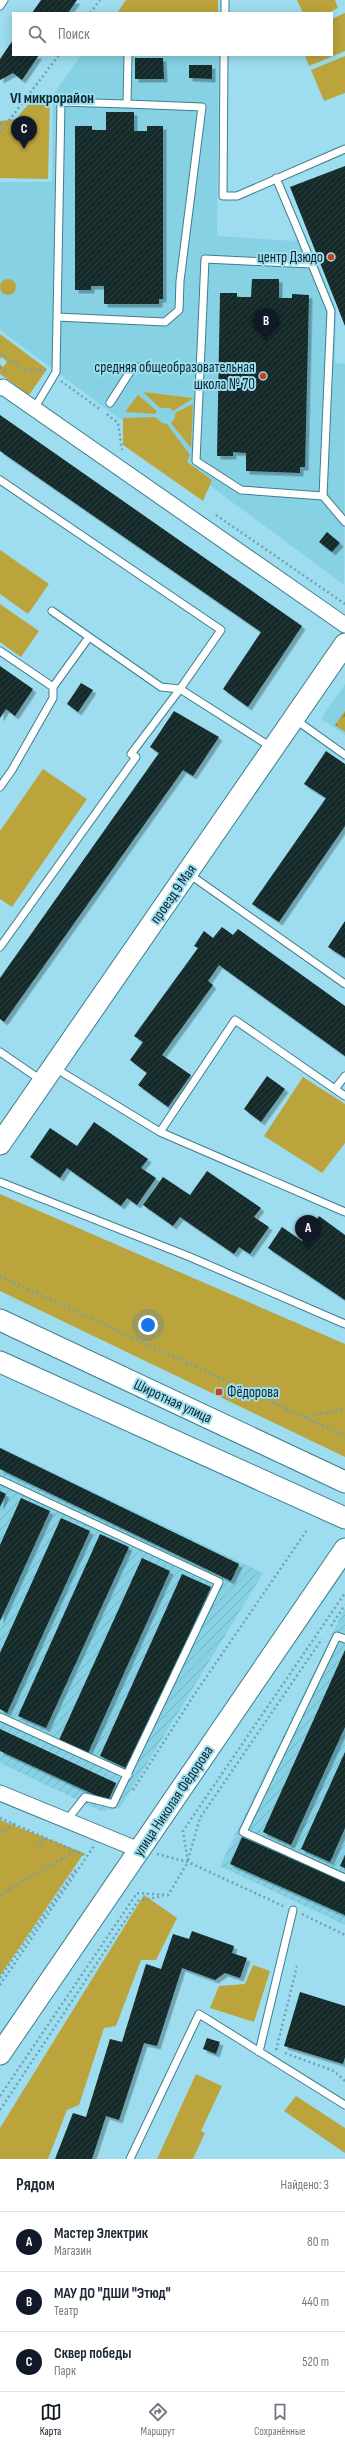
<!DOCTYPE html>
<html lang="ru">
<head>
<meta charset="utf-8">
<style>
  :root { --surface:#fff; --page:#f2f2f3; --text:#1f2937; --muted:#747a83; --line:#e0e1e3; --accent:#111827 }
  body { margin:0; font-family:"Sofia Sans Condensed",sans-serif; background:var(--page); color:var(--text) }
  .you { position:absolute; left:148px; top:1325px; width:14px; height:14px; margin:-10px; border:3px solid #fff; border-radius:50%; background:#1a73e8; box-shadow:0 0 0 6px #1a73e833 }
  .badge { display:grid; place-items:center; width:26px; height:26px; border-radius:50%; background:var(--accent); color:#fff; font-size:13px; font-weight:700 }
  .pin { position:absolute; translate:-50% -33px; filter:drop-shadow(0 1px 2px #0008) }
  .pin::after { content:''; position:absolute; top:21px; width:14px; height:12px; background:inherit; clip-path:polygon(0 0,100% 0,50% 100%) }
  .list { margin:0; padding:0; list-style:none }
  h2 { display:flex; justify-content:space-between; align-items:center; height:52px; margin:0; padding:0 16px; font-size:17px }
  h2 small { font-size:13px; font-weight:400; color:var(--muted) }
  .list li { display:grid; grid-template-columns:26px 1fr auto; gap:12px; align-items:center; box-sizing:border-box; height:60px; padding:0 16px; border-top:1px solid var(--line) }
  .list b { display:block; font-size:15px; white-space:nowrap }
  .list p { margin:0; font-size:13px; white-space:nowrap; color:var(--muted) }
  .list em { font-size:13px; font-style:normal; color:var(--muted) }
  .icon { flex:none; width:22px; height:22px; fill:none; stroke:currentColor; stroke-width:2; stroke-linecap:round; stroke-linejoin:round }
  .map { position:relative; flex:none; width:345px; height:2159px; overflow:hidden }
  .search { position:absolute; background:var(--surface); box-shadow:0 2px 10px #0003; left:12px; right:12px; top:12px; height:44px; display:flex; align-items:center; gap:10px; box-sizing:border-box; padding:0 14px; border-radius:0px; color:var(--muted); font-size:15px }
  .sheet { height:232px; background:var(--surface) }
  nav { display:flex; justify-content:space-around; align-items:center; box-sizing:border-box; height:56px; border-top:1px solid var(--line); background:var(--surface); font-size:11px; color:var(--muted) }
  nav a { display:grid; justify-items:center; gap:2px }
  nav .on { color:var(--accent) }
  .map>svg:first-child { display:block }
</style>
</head>
<body>
<div class="map">
<svg width="345" height="2159" viewBox="0 0 345 2159">
  <defs>
    <pattern id="industrial-furrows" width="10" height="10" patternUnits="userSpaceOnUse"><rect width="10" height="10" fill="#86d1e4"/><path d="M-1 1l2-2M0 10L10 0M9 11l2-2" fill="none" stroke="#72b3c4"/></pattern>
    <pattern id="forest-firs" width="22" height="20" patternUnits="userSpaceOnUse"><rect width="22" height="20" fill="#bca43d"/><path d="M5 1l3.5 6h-7zM16 11l3.5 6h-7z" fill="#978634"/></pattern>
    <pattern id="building-hatch" width="6" height="6" patternUnits="userSpaceOnUse"><rect width="6" height="6" fill="#122a2a"/><path d="M-1 1l2-2M0 6l6-6M5 7l2-2" fill="none" stroke="#2b4040"/></pattern>
    <filter id="shadow"><feDropShadow dx="3.5" dy="3.5" stdDeviation="0" flood-color="#0004"/></filter>
  </defs>
  <rect width="100%" height="100%" fill="#9dddef"/>
  <path fill="#86d1e4" d="M81,55H219L217,236L294,241L304,231L336,308L335,363L345,364L344,585L0,330V182H52L53,95Z
    M345,684V735L321,719Z"/>
  <path fill="url(#industrial-furrows)" d="M0,1447L263,1573L120,1808L101,1811L0,1763Z
    M345,1608V1925L220,1866Z"/>
  <path fill="#bca43d" d="M126,0H218V13H117Z
    M297,0H335L338,8L328,13H303Z
    M345,13V51L309,66L305,55H332V19Z
    M345,56V93L324,101L311,70Z
    M36,95L50,96L48,179L0,178V121L16,119Z
    M0 287a8 8 0 1 1 16 0a8 8 0 1 1-16 0Z
    M0,334L47,369L29,395L0,374V364L3,367L7,362L2,357L0,359Z
    M143,392L193,398H194L173,411L170,408H160Z
    M138,395L157,411L155,414L125,412Z
    M193,404L191,448L171,423L175,418V413Z
    M155,417L162,423L167,424L190,455L187,462L212,480L203,501L123,445V418Z
    M0,550L49,584L28,614L0,594Z
    M0,604L39,631L21,657L0,642Z
    M43,769L87,799L12,907L0,899V831Z
    M303,1077L345,1104V1143L322,1173L264,1136Z
    M0,1194L345,1344V1457L0,1291Z
    M0,1820L84,1853L0,1976Z
    M144,1895L177,1918L156,1960H141L116,2026L104,2028L79,2105L67,2110L48,2159H0V2128Z
    M253,1965L270,1971L254,2022L210,2008L219,1986L245,1984Z
    M196,2074L222,2086L201,2131L205,2133L193,2159H157Z
    M296,2096L345,2128V2153L284,2111Z"/>
  <path fill="url(#forest-firs)" d="M345,711V732L335,725Z"/>
  <path fill="url(#building-hatch)" filter="url(#shadow)" d="M41,0H77L68,13H32Z
    M13,40V55H39L22,80L13,73L0,80V59Z
    M135,58H163L164,79H135Z
    M189,65H212V79L189,78Z
    M106,112H134V131H147V126H163V299H159V304H104V286H91V290H75V126H92V130H106Z
    M345,166V326L290,187Z
    M252,279H279V298H292V294L309,295L305,467H300V473L246,471V453L233,452V456H217L220,293H237V297H251Z
    M0,415L302,626L248,707L223,689L261,632L0,451Z
    M327,532L340,543L332,552L319,542Z
    M0,666L33,689L15,716L6,709L0,718Z
    M81,683L93,690L78,712L67,704Z
    M174,711L219,737L193,776L183,770L4,1022L0,1019V978L159,753L150,747Z
    M326,751L345,764V826L279,922L252,904L326,798L304,784Z
    M345,921V958L328,947Z
    M222,927L233,935L238,929L345,1006V1056L219,965L208,981L213,985L162,1055L191,1075L168,1107L138,1085L147,1073L130,1060L143,1042L134,1036L198,948L194,946L204,931L213,938Z
    M267,1076L285,1089L261,1122L244,1109Z
    M94,1122L148,1159L141,1168L156,1178L137,1205L127,1198L121,1206L67,1168L60,1178L30,1157L50,1128L77,1146Z
    M207,1171L261,1208L254,1217L269,1227L250,1254L239,1247L234,1254L180,1217L173,1226L143,1205L163,1177L190,1195Z
    M319,1216L345,1235V1300L268,1248L282,1227L302,1241Z
    M0,1448L239,1564L231,1581L0,1469Z
    M0,1491L6,1494L0,1507Z
    M21,1498L50,1511L0,1621V1545Z
    M61,1518L90,1531L7,1713L0,1709V1653Z
    M100,1534L129,1547L46,1728L18,1716Z
    M142,1558L170,1571L88,1753L59,1740Z
    M182,1574L211,1587L128,1769L100,1756Z
    M345,1650V1727L291,1845L263,1832Z
    M0,1729L116,1783L108,1801L0,1751Z
    M345,1752V1828L330,1862L301,1849Z
    M242,1837L345,1882V1915L230,1864Z
    M345,1855V1868L340,1866Z
    M192,1931L234,1946L232,1953L247,1958L240,1978L225,1973L215,1980L182,1968L157,2046L144,2043L119,2120L106,2116L92,2159H55L73,2113L86,2117L110,2039L122,2042L146,1964L161,1969L173,1934L189,1939Z
    M300,1992L345,2006V2057L343,2064L284,2046Z
    M207,2038L220,2042L216,2054L203,2049Z"/>
  <g fill="none" stroke-linecap="round" stroke-linejoin="round">
    <defs>
      <path id="lane" d="M0,6L4,0
        M225,13V0
        M224,55L223,196H237L345,149
        M276,178L300,235L331,311L323,496L241,490L196,461L205,259L311,264
        M57,317L165,322L179,310L180,281L202,107L127,104
        M110,403L133,367L200,369
        M34,409L56,372L61,102L127,104L128,55
        M0,480L221,630L180,689L161,687L52,611
        M323,496L345,522
        M0,651L53,687
        M296,720L345,755
        M0,787L12,770L53,698V687L89,637
        M189,874L345,984
        M0,947L136,757L131,754L180,689L271,747
        M0,1052L41,1080
        M55,1068L160,1132L345,1212
        M335,1089L345,1076
        M160,1132L235,1020L345,1096
        M0,1182L190,1257L345,1324
        M0,1480L219,1582L113,1804L85,1797L67,1820
        M345,1639L337,1636L243,1832L345,1878
        M0,1717L128,1775
        M259,2052L293,1910
        M130,2159L199,2014L345,2105"/>
      <path id="street" d="M0,388L3,387L345,625
        M0,1793L139,1850"/>
      <path id="secondary" d="M0,1144L345,644
        M0,1320L345,1482
        M0,1362L345,1518
        M0,2054L345,1549"/>
    </defs>
    <use href="#lane" stroke="#3e7e8d" stroke-width="9"/>
    <use href="#street" stroke="#3e7e8d" stroke-width="17"/>
    <use href="#secondary" stroke="#3e7e8d" stroke-width="23"/>
    <path stroke="#6fa3b1" stroke-width="2.5" stroke-dasharray="2 3" stroke-linecap="butt" d="M90,13L100,0
      M0,124L7,123L59,55
      M0,133L7,124
      M0,353L23,370H46
      M0,367L6,372
      M61,381L101,410
      M107,414L118,423L122,450
      M216,515L345,604
      M0,1276L345,1436
      M306,1417L345,1409
      M331,1626L345,1605
      M133,1790L194,1695L307,1530
      M0,1818L87,1856
      M0,1833L14,1824
      M37,1847L45,1838
      M157,1854L188,1862L283,1906
      M188,1860L200,1818L322,1639
      M0,1895L75,1851
      M302,1914L345,1935
      M0,1978L76,1869
      M0,1985L94,1846
      M276,2050L297,1966
      M285,2053L334,2071L345,2081
      M0,2096L137,1893L168,1895L188,1862L183,1831L345,1593
      M0,2110L138,1901L163,1896"/>
    <use href="#lane" stroke="#fff" stroke-width="7"/>
    <use href="#street" stroke="#fff" stroke-width="15"/>
    <use href="#secondary" stroke="#fff" stroke-width="21"/>
  </g>
  <g fill="#ca4118" stroke="#9dddef" stroke-width="1.5">
    <circle cx="331" cy="257" r="4"/>
    <circle cx="263" cy="376" r="4"/>
    <rect x="215" y="1388" width="8" height="8" rx="2"/>
  </g>
  <g text-anchor="middle" stroke-width="4" stroke-linejoin="round" paint-order="stroke">
    <g font-size="15" fill="#0c272d" stroke="#9dddef" text-anchor="end">
      <text x="323" y="262">центр Дзюдо</text>
      <text x="255" y="372">средняя общеобразовательная<tspan x="255" dy="17">школа № 70</tspan></text>
      <text x="227" y="1397" text-anchor="start">Фёдорова</text>
    </g>
    <g font-size="15" fill="#0c272d" stroke="#9dddef">
      <text transform="translate(173 894) rotate(-55)" y="5">проезд 9 Мая</text>
      <text transform="translate(173 1401) rotate(25)" y="5">Широтная улица</text>
      <text transform="translate(173 1801) rotate(-56)" y="5">улица Николая Фёдорова</text>
    </g>
    <g font-size="16" font-weight="bold" fill="#0c272d" stroke="#9dddef">
      <text x="52" y="103">VI микрорайон</text>
    </g>
  </g>
</svg>
<div class="you"></div>
<div class="pin badge" style="left:308px;top:1248px">A</div>
<div class="pin badge" style="left:266px;top:341px">B</div>
<div class="pin badge" style="left:24px;top:149px">C</div>
<div class="search"><svg class="icon" aria-label="search" viewBox="0 0 24 24"><circle cx="10" cy="10" r="6"/><path d="M15 15l6 6"/></svg>Поиск</div>
</div>
<section class="sheet">
<h2>Рядом<small>Найдено: 3</small></h2>
<ul class="list">
<li><span class="badge">A</span><div><b>Мастер Электрик</b><p>Магазин</p></div><em>80 m</em></li>
<li><span class="badge">B</span><div><b>МАУ ДО &quot;ДШИ &quot;Этюд&quot;</b><p>Театр</p></div><em>440 m</em></li>
<li><span class="badge">C</span><div><b>Сквер победы</b><p>Парк</p></div><em>520 m</em></li>
</ul>
</section>
<nav>
<a class="on"><svg class="icon" aria-label="map" viewBox="0 0 24 24"><path d="M3 6l6-2 6 2 6-2v14l-6 2-6-2-6 2zM9 4v14M15 6v14"/></svg>Карта</a>
<a><svg class="icon" aria-label="directions" viewBox="0 0 24 24"><path d="M12 3l9 9-9 9-9-9zM9 14v-3h6M13 9l2 2-2 2"/></svg>Маршрут</a>
<a><svg class="icon" aria-label="saved" viewBox="0 0 24 24"><path d="M7 4h10v16l-5-4-5 4z"/></svg>Сохранённые</a>
</nav>
</body>
</html>
